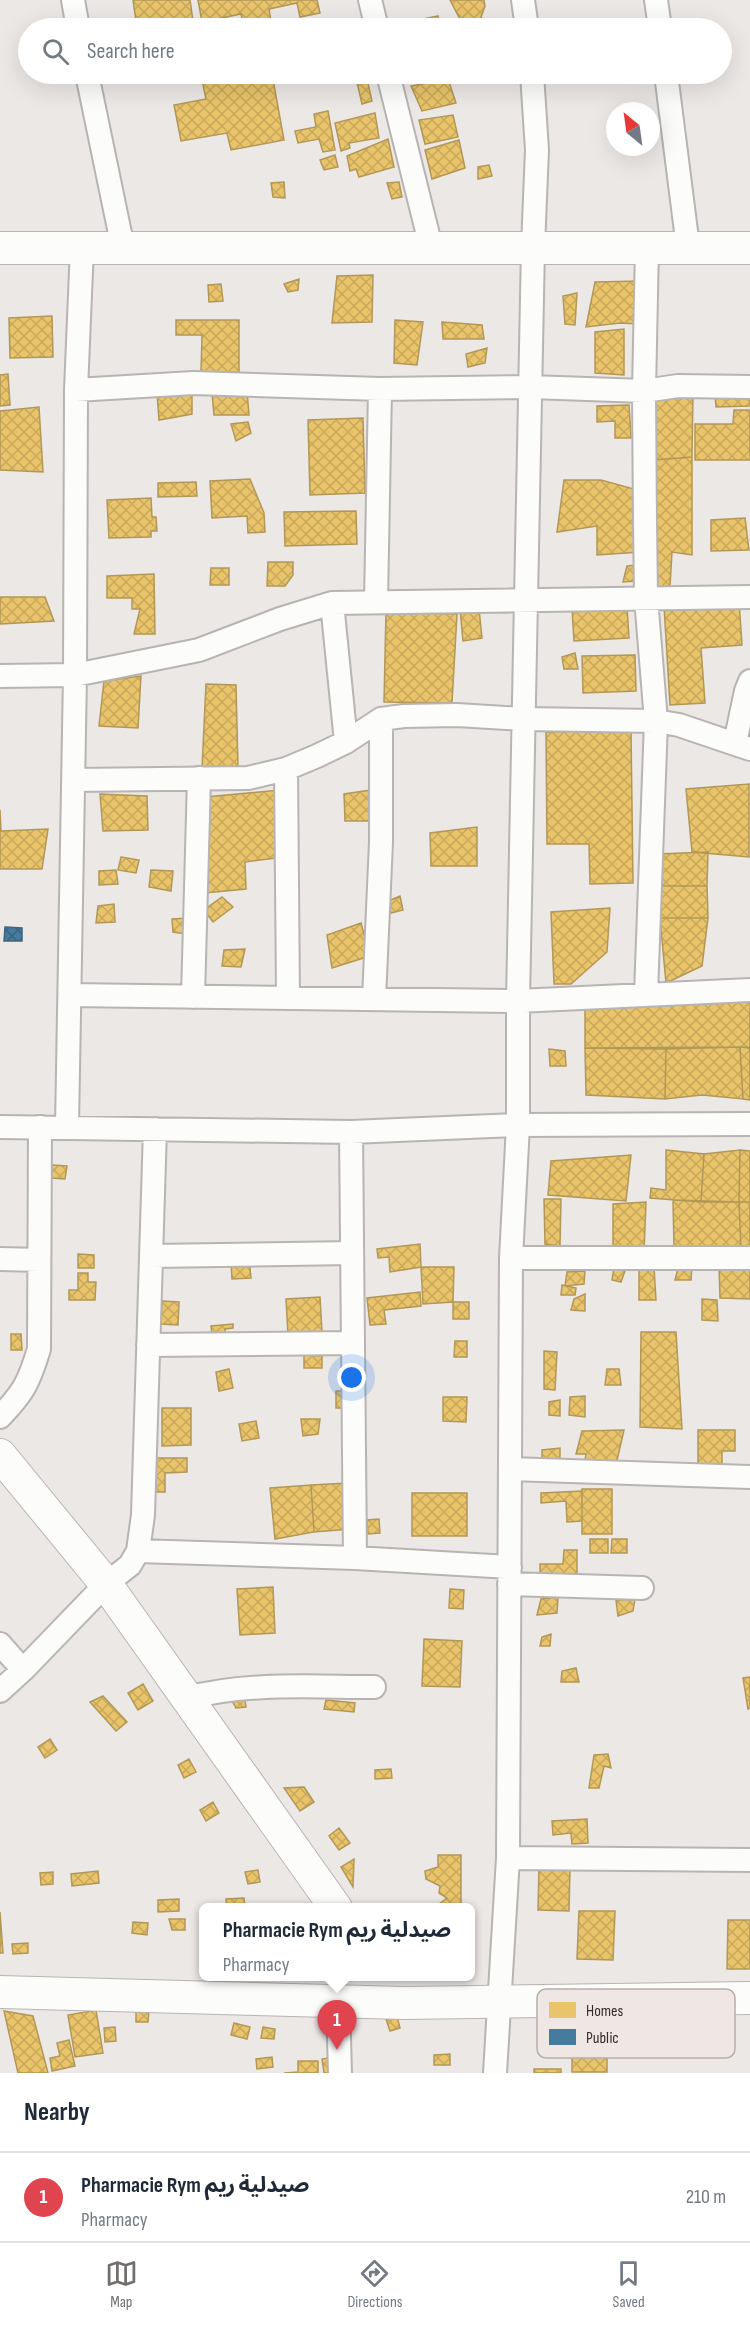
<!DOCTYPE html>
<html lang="en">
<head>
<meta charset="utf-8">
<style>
  :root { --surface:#fff; --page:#f2f2f3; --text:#1f2937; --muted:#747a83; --line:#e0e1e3; --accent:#726e6d }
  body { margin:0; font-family:"Sofia Sans Condensed","Noto Sans Arabic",sans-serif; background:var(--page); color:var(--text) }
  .compass { position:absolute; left:606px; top:102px; width:54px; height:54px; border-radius:50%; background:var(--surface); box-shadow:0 6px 24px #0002; rotate:331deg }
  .you { position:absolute; left:352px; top:1378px; width:21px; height:21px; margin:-15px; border:4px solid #fff; border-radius:50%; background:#1a73e8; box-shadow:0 0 0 9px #1a73e833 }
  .badge { display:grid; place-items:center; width:39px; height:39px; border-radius:50%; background:var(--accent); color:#fff; font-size:20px; font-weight:700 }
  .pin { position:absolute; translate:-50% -50px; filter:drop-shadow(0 2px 3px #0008) }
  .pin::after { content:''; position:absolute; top:32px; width:21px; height:18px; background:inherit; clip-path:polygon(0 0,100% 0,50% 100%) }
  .popup { position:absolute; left:199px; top:1903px; width:276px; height:78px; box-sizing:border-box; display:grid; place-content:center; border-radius:9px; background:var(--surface); filter:drop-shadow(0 2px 4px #0005); font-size:20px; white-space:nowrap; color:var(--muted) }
  .popup b { font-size:22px; color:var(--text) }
  .popup::after { content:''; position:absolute; left:50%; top:100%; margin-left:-12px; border:12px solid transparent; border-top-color:var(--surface) }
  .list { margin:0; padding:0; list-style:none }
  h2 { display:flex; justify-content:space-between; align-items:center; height:78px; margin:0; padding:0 24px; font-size:26px }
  h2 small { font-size:20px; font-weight:400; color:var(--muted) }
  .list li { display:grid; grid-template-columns:39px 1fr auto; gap:18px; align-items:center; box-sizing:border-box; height:90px; padding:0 24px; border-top:2px solid var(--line) }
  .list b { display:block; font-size:22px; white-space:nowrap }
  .list p { margin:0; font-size:20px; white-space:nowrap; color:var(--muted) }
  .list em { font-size:20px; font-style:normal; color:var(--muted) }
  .icon { flex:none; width:33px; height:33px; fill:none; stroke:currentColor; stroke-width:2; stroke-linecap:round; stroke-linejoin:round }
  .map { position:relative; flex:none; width:750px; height:2073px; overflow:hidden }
  .search { position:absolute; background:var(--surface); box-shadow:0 6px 24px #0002; left:18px; right:18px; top:18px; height:66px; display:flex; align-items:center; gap:15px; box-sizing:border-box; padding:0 21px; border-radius:33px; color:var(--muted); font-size:22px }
  .sheet { height:168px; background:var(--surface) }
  nav { display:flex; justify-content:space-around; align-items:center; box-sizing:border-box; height:84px; border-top:2px solid var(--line); background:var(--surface); font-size:16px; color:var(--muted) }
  nav a { display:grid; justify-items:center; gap:3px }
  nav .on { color:var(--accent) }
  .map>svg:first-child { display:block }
</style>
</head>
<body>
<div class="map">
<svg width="750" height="2073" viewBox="0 0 750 2073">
  <defs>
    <pattern id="homes-cross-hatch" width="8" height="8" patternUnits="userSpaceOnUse" patternTransform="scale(1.5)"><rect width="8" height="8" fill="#e9c46a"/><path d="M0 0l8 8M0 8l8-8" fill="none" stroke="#c8a95c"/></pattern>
    <pattern id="public-cross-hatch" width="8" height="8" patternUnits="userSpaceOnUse" patternTransform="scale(1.5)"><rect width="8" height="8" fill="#457b9d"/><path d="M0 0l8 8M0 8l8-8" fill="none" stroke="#3a6580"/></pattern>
  </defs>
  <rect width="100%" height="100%" fill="#ece8e6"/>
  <path fill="url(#homes-cross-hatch)" stroke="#b29757" stroke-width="1.5" d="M133,0H190L194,28H137Z
    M198,0H317L320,13L300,17L297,3L269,9L271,21L244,27L241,14L202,22Z
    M450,0H484L485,6L479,23H462Z
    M438,16L440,28H401L400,24Z
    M107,74H156L108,81Z
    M207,74H272L284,140L231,150L227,133L181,141L174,105L206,99L201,75Z
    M280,74H291L292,80L281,82Z
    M355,74H366L372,101L362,104Z
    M448,79L456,103L422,111L411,86Z
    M328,111L335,150L323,152L319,139L298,143L295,131L316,127L314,114Z
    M375,113L379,138L349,143L350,148L341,151L335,123Z
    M453,115L458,137L425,144L419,120Z
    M388,139L394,167L359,177L356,169L350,171L347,156Z
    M459,140L465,168L432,179L425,150Z
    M335,155L338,167L324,170L320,160Z
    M489,165L492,176L478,179V167Z
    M284,182L285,198L273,197L271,183Z
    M399,182L402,197L392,199L387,183Z
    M373,275L372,322L332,323L337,276Z
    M299,279L298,290L288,292L284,284Z
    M641,281L638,324L620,323L586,327L595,282Z
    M221,284L223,301L209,302L208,285Z
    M577,293L575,325L565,324L563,296Z
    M52,316L53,357L10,358L9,318Z
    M176,320H239V372H201L202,335H176Z
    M395,320L423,322L417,365L394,363Z
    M442,322L482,325L484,339H443Z
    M624,329V375L595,373V332Z
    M487,348L485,363L468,367L466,354Z
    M8,374L10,405L0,406V375Z
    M192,385V414L159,420L157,393Z
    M247,391L249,415H214L212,394Z
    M693,394L692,457L654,460V400Z
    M750,394V406L716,407L715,395Z
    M629,405L631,438H615V421L597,422V406Z
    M39,407L43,472L0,470V411Z
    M734,410H750V460H695V424H733Z
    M363,418L365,493L310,495L308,420Z
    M248,422L251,433L236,441L231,424Z
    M692,457V555L672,552L670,586L655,588L654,460Z
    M250,479L264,513L265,532L248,533L247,516L212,518L210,481Z
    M564,480H601L634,489L640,552L597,555V526L557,532Z
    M196,482L197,496L158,497V483Z
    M151,498L152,517H156L157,531H151V537L109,538L107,500Z
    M356,511L357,544L285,546L284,512Z
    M745,518L749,550L711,551V520Z
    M268,562H293V575L285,586H267Z
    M638,565L637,581L623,582L627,566Z
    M211,568H229V585H210Z
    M154,574L155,634H134L140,609H132V598H107V576Z
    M0,597H45L54,621L0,624Z
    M739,601L742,645L701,648L705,703L670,705L664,606Z
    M627,606L629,638L574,641L572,609Z
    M460,609H479L482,638L463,641Z
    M386,612L457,614L452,703L384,702Z
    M575,653L578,669H564L562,657Z
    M635,655L636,691L583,693L582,656Z
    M141,676L138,728L99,726L104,681Z
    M206,684L236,685L238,768H202Z
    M631,730L633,883L590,884L589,844H547L546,732Z
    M749,784V857L692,852L686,789Z
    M377,789L378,821H345L344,794Z
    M280,790L284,857L245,862L246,889L205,893V797Z
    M100,794L147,796L148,830L103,831Z
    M0,810L1,831L48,829L42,869H0Z
    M477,827V866H431L430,833Z
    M708,852L707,886H661L658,854Z
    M121,857L139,860L136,873L118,870Z
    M116,870L118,884L99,885V871Z
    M151,870L173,871L171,891L149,887Z
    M661,886H707L708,918H660Z
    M400,896L403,910L391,913L388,901Z
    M222,897L233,907L213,922L204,910Z
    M114,904L115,922L96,923L98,906Z
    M610,908L607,952L571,984H554L551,912Z
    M189,918L186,934L173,932L172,919Z
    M660,918H708L702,966L666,983Z
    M361,923L370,956L332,968L327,935Z
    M245,949L241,967L222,966L224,950Z
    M750,1000V1047L585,1048V1007Z
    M740,1047L743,1099L702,1095L665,1099L666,1049Z
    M740,1047L750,1048V1100L743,1099Z
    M585,1048L666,1049L665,1099L586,1095Z
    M549,1049L565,1051L566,1066H550Z
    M666,1150L704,1154L701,1202L650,1198L651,1188L666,1190Z
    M740,1150L739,1202H701L704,1154Z
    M740,1150L750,1151V1202H739Z
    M631,1155L626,1201L548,1195L551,1161Z
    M52,1165L67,1166L65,1179L50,1178Z
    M544,1199H561L560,1246L545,1244Z
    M673,1200L739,1202L741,1249H674Z
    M646,1202L644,1252L613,1251V1204Z
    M739,1202H750V1249H741Z
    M420,1244L421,1267L390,1272L389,1257L378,1258L377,1249Z
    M78,1254L94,1255V1268H78Z
    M249,1260L251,1278L232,1279L231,1262Z
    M692,1264L691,1280H675L678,1268Z
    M719,1265H750V1299L720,1298Z
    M421,1267H454L453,1302L423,1304Z
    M614,1267L626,1268L621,1282L612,1280Z
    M654,1267L656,1300H639V1270Z
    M585,1271L584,1284L565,1286L567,1272Z
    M78,1273H88V1282H96L95,1300H69V1290H78Z
    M562,1285L576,1288L575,1295H561Z
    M420,1292L421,1306L384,1310L386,1324L370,1325L367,1298Z
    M585,1294V1311L571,1310L574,1299Z
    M320,1297L322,1332L288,1334L286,1299Z
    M702,1299L717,1300L718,1321L702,1320Z
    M162,1301L179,1302L178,1325L161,1324Z
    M453,1302H469V1319H453Z
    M233,1324V1328L225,1329L226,1341L213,1343L211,1326Z
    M641,1332H676L682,1429L640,1427Z
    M11,1334H21L22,1350H11Z
    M455,1341H467V1357H454Z
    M544,1351L557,1352L555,1390L544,1389Z
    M304,1355L322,1356V1368H304Z
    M229,1369L233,1388L219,1391L216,1372Z
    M607,1369H619L621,1385H605Z
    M336,1391H353V1408H336Z
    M585,1396V1417L569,1415L570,1397Z
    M443,1397H467L466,1422L443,1421Z
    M560,1400V1416L549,1415V1402Z
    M162,1408H191V1445L162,1446Z
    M301,1419H320L318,1434L303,1436Z
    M256,1421L259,1438L242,1441L239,1424Z
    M624,1430L614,1473L584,1467L586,1454H576L582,1431Z
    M698,1430H735V1451H722V1465H698Z
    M560,1448V1465L542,1462V1450Z
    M155,1458H187V1472L165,1473V1492H155Z
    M348,1483L351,1529L314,1532L311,1485Z
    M311,1485L314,1532L275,1539L270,1488Z
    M582,1489H612V1534H582Z
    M582,1491V1521L567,1522L566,1501L541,1503V1493Z
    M412,1493H467V1536H412Z
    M379,1519L380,1533L368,1534L367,1520Z
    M590,1539H608V1553H590Z
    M612,1539H627V1553H611Z
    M564,1550H577V1584L540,1583V1564H563Z
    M273,1587L275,1633L240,1635L237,1589Z
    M450,1589L464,1590L463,1609L449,1608Z
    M558,1597L557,1613L537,1615L541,1599Z
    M635,1599L633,1611L618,1616L616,1600Z
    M551,1634L550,1646H540L542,1637Z
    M424,1639L462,1641L460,1687L422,1686Z
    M576,1668L579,1682H561L562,1671Z
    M750,1677V1708L748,1709L743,1678Z
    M143,1684L153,1701L138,1710L128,1693Z
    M244,1693L246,1707L236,1708L229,1695Z
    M103,1696L127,1722L116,1731L90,1702Z
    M326,1700L355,1703L354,1712L324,1709Z
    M50,1739L57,1750L45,1758L38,1747Z
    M608,1754L611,1768L604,1766L599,1788H589L594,1755Z
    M189,1759L196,1772L184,1778L178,1765Z
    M391,1769L392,1778L375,1779V1770Z
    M304,1787L314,1802L300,1811L284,1788Z
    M213,1802L219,1813L206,1821L200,1810Z
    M587,1819L588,1843L572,1844L571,1833L553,1835L552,1821Z
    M339,1828L350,1843L339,1850L329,1836Z
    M438,1855H461V1905L439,1904L447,1898L439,1893L440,1886L426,1879L425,1871L438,1867Z
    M354,1859L353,1887L341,1867Z
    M539,1867H570L569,1911L538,1910Z
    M258,1870L260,1882L248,1884L245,1872Z
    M98,1871L99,1883L72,1886L71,1874Z
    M53,1872V1884L41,1885L40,1873Z
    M244,1898L245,1908H227L226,1899Z
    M179,1899V1911L158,1912V1900Z
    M579,1911H615L613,1960L577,1959Z
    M0,1912L3,1953H0Z
    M169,1919H185V1930H172Z
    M728,1920H750V1969H727Z
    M133,1922L148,1923L147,1935L132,1933Z
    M28,1943V1953L13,1954L12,1944Z
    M136,2008L149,2009L148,2022H136Z
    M96,2010L103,2053L75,2057L68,2015Z
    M4,2011L33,2016L48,2073H18Z
    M397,2017L400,2028L390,2031L386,2019Z
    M234,2023L250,2027L247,2039L231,2035Z
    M572,2023H607V2072H572Z
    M115,2027L116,2041L105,2042L104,2028Z
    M263,2027L275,2029L274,2039L261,2038Z
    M69,2040L75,2066L52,2071L50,2058L60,2056L57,2043Z
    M450,2054V2065H434V2055Z
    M272,2057L273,2067L257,2069L256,2059Z
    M333,2057L336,2073H324L322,2059Z
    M298,2061H318V2073H284L298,2072Z
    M534,2069H561V2073H534Z"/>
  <path fill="url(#public-cross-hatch)" stroke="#3f647b" stroke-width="1.5" d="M5,927L22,928V941H4Z"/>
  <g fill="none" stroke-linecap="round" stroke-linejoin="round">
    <defs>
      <path id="street" d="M73,0L78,28
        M370,0L377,28
        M523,0L527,28
        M656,0L660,28
        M87,74L123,248
        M388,74L431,247
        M666,74L688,247
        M76,390L193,383L380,389L530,387L644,391L678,386L750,387
        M376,602L380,389
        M332,603L346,742
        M0,676L75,675L199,650L280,619L332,603L750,597
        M735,743L746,691L750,681
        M286,769L288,998
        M74,780L248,778L286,769L317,756L346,742L381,719L404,716L457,715L524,719L656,721L679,725L750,749
        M646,994L656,721L646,598L645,522L644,391L647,247
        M70,995L518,1001L750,990
        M193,997L199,778
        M374,999L381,842V719
        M67,1126L75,675L76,390L82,247
        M0,1127L351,1132L518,1125L750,1124
        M351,1132L355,1558
        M151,1256L352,1253
        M511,1258H750
        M0,1259L39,1260
        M148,1345L353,1343
        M0,1417C24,1392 29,1382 39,1349L40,1127
        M510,1469L750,1477
        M138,1551L355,1558L510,1567
        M509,1584L642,1588
        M0,1644L23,1670
        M0,1691L23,1670L106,1584L130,1565L138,1551L143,1515L155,1129
        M187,1698C248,1682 312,1687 374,1687
        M508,1858L750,1860
        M338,2002L340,2073
        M495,2073L508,1858L511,1258L518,1125V1001L533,247L537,150L532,74"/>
      <path id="secondary" d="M0,248H750
        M0,1455L106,1584L336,1908
        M0,1992L404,2003L750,1998"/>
    </defs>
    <use href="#street" stroke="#b7b4b3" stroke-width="26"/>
    <use href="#secondary" stroke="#b7b4b3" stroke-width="34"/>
    <use href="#street" stroke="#fcfcfb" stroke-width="22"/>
    <use href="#secondary" stroke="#fcfcfb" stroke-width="32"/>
  </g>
  <rect x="537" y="1989" width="198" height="69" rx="9" fill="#efe7e3" stroke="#b6afac" stroke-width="1.5"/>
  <rect x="549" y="2002" width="27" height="16" fill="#e9c46a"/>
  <rect x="549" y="2029" width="27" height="16" fill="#457b9d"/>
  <g font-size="16" fill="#302d2c">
    <text x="586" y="2016">Homes</text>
    <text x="586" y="2043">Public</text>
  </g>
</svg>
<svg class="compass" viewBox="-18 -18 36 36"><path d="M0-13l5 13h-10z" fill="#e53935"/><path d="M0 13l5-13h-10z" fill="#747a83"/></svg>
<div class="you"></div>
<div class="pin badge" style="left:337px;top:2050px;background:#e0444e">1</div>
<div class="popup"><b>Pharmacie Rym صيدلية ريم</b>Pharmacy</div>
<div class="search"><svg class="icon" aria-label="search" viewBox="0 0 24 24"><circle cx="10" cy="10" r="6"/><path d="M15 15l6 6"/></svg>Search here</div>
</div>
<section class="sheet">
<h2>Nearby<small></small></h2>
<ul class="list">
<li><span class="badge" style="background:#e0444e">1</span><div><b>Pharmacie Rym صيدلية ريم</b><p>Pharmacy</p></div><em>210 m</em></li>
</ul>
</section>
<nav>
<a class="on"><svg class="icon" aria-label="map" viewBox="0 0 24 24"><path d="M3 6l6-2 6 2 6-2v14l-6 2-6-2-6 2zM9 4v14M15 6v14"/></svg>Map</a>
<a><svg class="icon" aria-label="directions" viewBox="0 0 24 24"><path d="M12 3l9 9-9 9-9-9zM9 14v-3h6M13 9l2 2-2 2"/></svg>Directions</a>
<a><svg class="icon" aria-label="saved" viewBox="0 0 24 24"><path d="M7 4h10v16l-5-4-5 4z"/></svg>Saved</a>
</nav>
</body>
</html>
